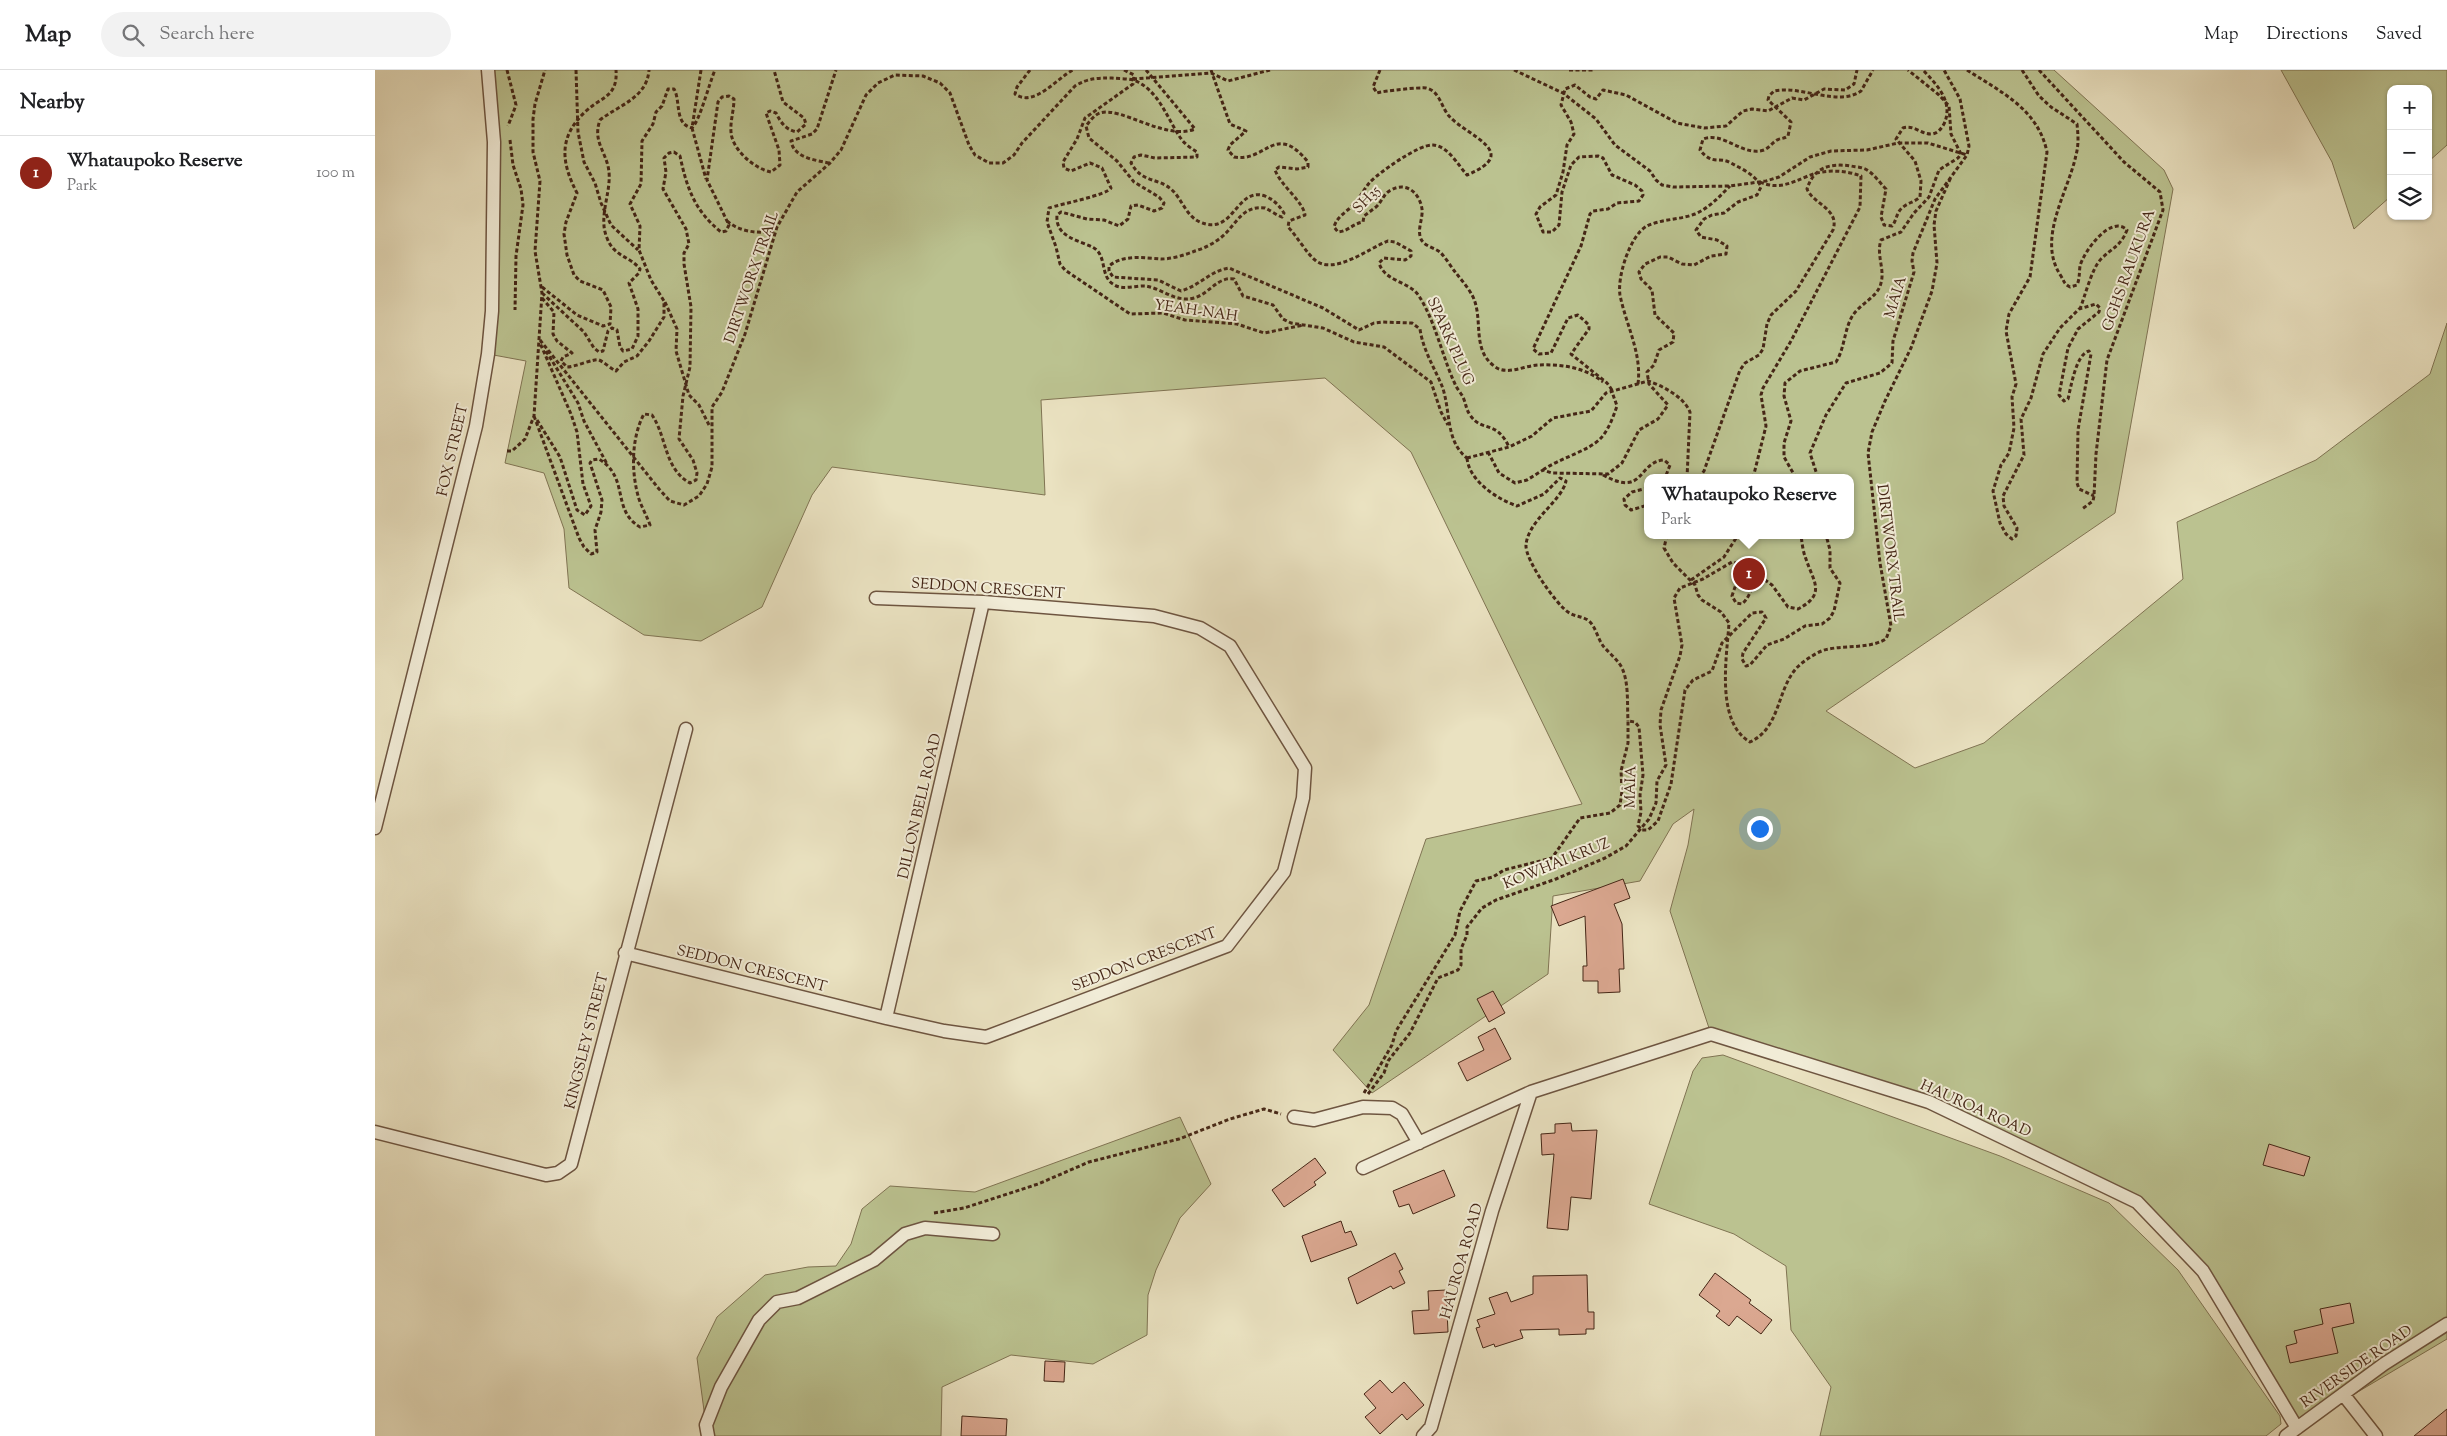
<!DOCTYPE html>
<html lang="en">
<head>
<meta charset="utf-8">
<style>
  :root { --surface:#fff; --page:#f2f2f2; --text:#202124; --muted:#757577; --line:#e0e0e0; --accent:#8f2418 }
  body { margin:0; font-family:"Sorts Mill Goudy",serif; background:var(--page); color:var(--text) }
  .controls { position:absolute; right:15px; top:15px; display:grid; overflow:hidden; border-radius:10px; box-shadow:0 1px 4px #0004 }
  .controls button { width:45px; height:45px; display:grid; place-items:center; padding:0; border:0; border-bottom:1px solid var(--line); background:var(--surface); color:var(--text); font:25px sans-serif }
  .you { position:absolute; left:1384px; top:758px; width:18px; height:18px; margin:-12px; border:4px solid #fff; border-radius:50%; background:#1a73e8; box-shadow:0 0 0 8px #1a73e833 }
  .badge { display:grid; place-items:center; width:32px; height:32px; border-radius:50%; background:var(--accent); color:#fff; font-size:16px; font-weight:700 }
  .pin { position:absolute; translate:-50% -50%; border:2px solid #fff; box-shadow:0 1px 5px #0006 }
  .popup { position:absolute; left:1269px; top:404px; width:210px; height:65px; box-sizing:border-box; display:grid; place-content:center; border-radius:10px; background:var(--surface); filter:drop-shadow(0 1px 4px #0005); font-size:16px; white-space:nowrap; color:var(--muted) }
  .popup b { font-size:19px; color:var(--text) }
  .popup::after { content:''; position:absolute; left:50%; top:100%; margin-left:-10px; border:10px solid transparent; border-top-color:var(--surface) }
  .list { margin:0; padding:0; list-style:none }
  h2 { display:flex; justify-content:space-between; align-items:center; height:65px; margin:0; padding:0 20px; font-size:21px }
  h2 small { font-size:16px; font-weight:400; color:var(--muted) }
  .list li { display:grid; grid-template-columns:32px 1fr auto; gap:15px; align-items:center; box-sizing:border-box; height:75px; padding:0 20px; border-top:1px solid var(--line) }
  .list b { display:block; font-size:19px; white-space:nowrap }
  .list p { margin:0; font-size:16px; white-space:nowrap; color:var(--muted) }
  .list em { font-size:16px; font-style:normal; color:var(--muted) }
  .icon { flex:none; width:28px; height:28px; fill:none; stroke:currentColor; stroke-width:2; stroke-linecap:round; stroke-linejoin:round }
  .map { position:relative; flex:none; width:2072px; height:1366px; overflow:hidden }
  header { display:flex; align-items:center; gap:30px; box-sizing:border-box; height:70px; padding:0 25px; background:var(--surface); border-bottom:1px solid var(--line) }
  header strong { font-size:24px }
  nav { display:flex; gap:28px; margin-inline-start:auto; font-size:18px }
  .search { width:350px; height:45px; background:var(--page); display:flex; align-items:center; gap:12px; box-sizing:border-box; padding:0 18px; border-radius:28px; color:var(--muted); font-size:19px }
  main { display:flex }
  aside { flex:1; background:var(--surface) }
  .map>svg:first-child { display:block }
</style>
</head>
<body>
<header>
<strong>Map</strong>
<div class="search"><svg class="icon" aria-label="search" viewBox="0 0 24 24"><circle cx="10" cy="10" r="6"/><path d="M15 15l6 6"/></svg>Search here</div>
<nav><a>Map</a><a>Directions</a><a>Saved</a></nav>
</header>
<main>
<aside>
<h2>Nearby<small></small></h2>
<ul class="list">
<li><span class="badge">1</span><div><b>Whataupoko Reserve</b><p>Park</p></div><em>100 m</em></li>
</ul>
</aside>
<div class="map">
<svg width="2072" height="1366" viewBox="0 0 2072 1366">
  <rect width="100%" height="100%" fill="#eae2c1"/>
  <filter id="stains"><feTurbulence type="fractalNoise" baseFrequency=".004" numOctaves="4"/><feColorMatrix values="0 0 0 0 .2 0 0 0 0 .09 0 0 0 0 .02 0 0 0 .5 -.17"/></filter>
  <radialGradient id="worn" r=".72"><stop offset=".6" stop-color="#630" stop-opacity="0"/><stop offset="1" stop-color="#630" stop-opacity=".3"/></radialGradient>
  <path fill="#bbc290" stroke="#807453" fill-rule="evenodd" d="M113,0H1679L1789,100L1798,119L1740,443L1451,641L1540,698L1609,673L1808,509L1802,452L1941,390L2055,304L2072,253V1269L1922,1358L1828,1201L1762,1132L1554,1032L1336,964L1295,841L1313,775L1319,739L1298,754L1265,811L1178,826L1173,904L997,1023L958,980L994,935L1051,769L1207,734L1036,382L950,308L666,330L670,425L457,397L437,425L387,537L326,571L269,565L194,518L189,459L169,403L130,393L151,291L113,284ZM1273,408H1475V465H1273Z
    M1906,0H2072V75L2053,92V19H2016V126L1979,159L1957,92Z
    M1348,985L1625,1086L1734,1133L1803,1200L1905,1346L1906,1354L1891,1366H1445L1456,1317L1416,1260L1411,1196L1359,1164L1274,1134L1318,1001L1327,988Z
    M805,1047L836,1114L805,1148L781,1200L773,1225L772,1265L718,1294L636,1285L567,1317L566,1366H336L330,1348L322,1288L342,1247L390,1205L433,1197L461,1196L476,1174L487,1139L515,1116L600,1122Z"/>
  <path fill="#dba891" stroke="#452616" d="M1248,809L1255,828L1239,834L1247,854L1249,899H1244L1245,922L1223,923V911H1208V896H1212L1210,846L1184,856L1176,836Z
    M1118,921L1130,943L1114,952L1102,929Z
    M1120,958L1136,989L1092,1011L1083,993L1109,980L1103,967Z
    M1196,1053L1197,1061L1222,1060L1216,1129L1196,1127L1193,1160L1172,1158L1179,1084L1167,1085L1166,1064L1180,1063V1054Z
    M1894,1074L1935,1087L1929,1106L1888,1095Z
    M940,1088L951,1103L939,1112L941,1115L909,1137L897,1120Z
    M1069,1100L1080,1126L1038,1144L1034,1134L1024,1137L1018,1121Z
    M966,1151L970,1163L976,1161L982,1175L936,1192L927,1166Z
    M1020,1183L1028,1199L1024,1201L1030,1213L1018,1219L1016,1216L982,1234L973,1208Z
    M1340,1203L1376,1230L1374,1233L1397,1250L1386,1264L1362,1246L1354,1256L1341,1246L1345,1241L1324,1225Z
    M1212,1205L1213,1242H1219V1259H1211V1264L1184,1265V1259L1145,1260L1148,1268L1120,1277L1119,1274L1108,1278L1101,1258L1105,1257L1102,1250L1120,1244L1114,1228L1132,1222L1136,1232L1158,1224V1206Z
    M1071,1220L1073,1262L1039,1264L1037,1241L1054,1240L1053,1221Z
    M1975,1233L1979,1253L1957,1258L1963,1283L1915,1293L1911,1276L1922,1273L1919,1261L1948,1254L1945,1239Z
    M670,1291L690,1292L689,1312L669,1311Z
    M1005,1310L1017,1323L1029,1312L1049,1335L1032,1350L1027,1344L1005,1364L990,1347L1001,1338L989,1324Z
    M2072,1339V1366H2039Z
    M587,1346L632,1349L631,1366H586Z"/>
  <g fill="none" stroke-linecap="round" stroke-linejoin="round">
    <defs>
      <path id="street" d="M0,758L101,356L113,284L117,241L119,72L113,0
        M250,883L511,948L569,961L611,967L852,876L909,802L928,728L930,698L855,576L825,558L779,546L608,532L501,528
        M511,948L608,532
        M919,1047L939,1050L988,1037L1017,1038L1027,1044L1044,1073
        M0,1062L171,1105L183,1103L196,1094L311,659
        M988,1098L1156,1022
        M1968,1324L2001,1366
        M333,1366L331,1355L346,1317L384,1250L402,1232L423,1228L499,1190L530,1164L550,1158L618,1164
        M1048,1366L1056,1357L1117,1141L1156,1022L1336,964L1554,1032L1762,1132L1828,1201L1922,1358
        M1911,1366L2009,1294L2072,1254"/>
    </defs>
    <use href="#street" stroke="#6e5541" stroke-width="15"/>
    <path stroke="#452616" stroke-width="3" stroke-dasharray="4 2.5" stroke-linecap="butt" d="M132,0L141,35L133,56
      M201,0L203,62L209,92L220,113L226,133L236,155L263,180
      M326,0L317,58L331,109
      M655,0L642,17L640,24C659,38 682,8 698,0
      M749,0L759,5L758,14L710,48L702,69L688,92L689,98L696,101L715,93L727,98L736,118C732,125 686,134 674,138L672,152L681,177L685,194L690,200L755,244L788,243L810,250L862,254L889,263L929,255
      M771,0L820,59C790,71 746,36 725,43C719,45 715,51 711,56L714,68L742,91L759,112L784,127L789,133L787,138L779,141L763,135L756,136L753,149L744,156L729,150L712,149L686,142L682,145C680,168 705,170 719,178C732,186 725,206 738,214C747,221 761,215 771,216C788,219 801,233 819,228C834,224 843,206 859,209L868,226L898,235L908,249L916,253L948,258L979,272L1009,277L1056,312L1066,342L1073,355
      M836,0L855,54L871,61L855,75L853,80L859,87C891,93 900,51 933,92V97L922,99L904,97L900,100C906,116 928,131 930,145L914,151L913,157C921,165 933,185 940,190C959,206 994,178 1013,171L1020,172L1036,181V186L1030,190L1009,188L1004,193C1010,212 1034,211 1044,226C1061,253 1067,286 1080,314C1082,319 1086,323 1088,327C1091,334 1091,339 1095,345C1107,363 1121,349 1134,377
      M1005,0L998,17L1002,23C1007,21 1046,17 1051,18C1065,21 1066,37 1074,46C1093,67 1147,82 1092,105C1083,95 1073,76 1058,75C1044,74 1005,102 995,112C989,119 985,128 979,134C972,142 962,146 959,157L963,162C974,161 977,154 988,152L989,146C993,143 997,140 1001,137C1007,132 1008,124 1016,120C1032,111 1045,124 1047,139C1048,148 1043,157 1045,166C1047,176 1058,177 1065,182C1071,188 1076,197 1081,203C1088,212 1097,222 1100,232C1107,254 1098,280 1119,296C1131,306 1148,296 1163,295C1185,294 1210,297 1228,312
      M1139,0L1188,23L1221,49L1240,75L1275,101L1281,110L1287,115L1298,117L1355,116L1391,111L1404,107L1435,87L1456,81L1492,80L1523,73H1553L1592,85
      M1194,0H1219
      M1592,0C1626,22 1663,39 1672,82L1655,207L1634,244L1631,261L1641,314L1637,327L1639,358L1634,383L1626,395L1618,421L1625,453L1631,464L1637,469L1641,466L1642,458L1629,436L1628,426L1649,385L1646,349L1656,328L1668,284L1685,258L1704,239L1721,234L1725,238L1724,242L1703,259L1693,278L1684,325L1689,331L1693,329C1696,317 1701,284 1714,281L1716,284L1703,360L1702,413L1704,419L1719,426
      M1647,0L1664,26L1676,37L1702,54C1703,64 1704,74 1701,85C1693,123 1661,169 1686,206C1689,211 1689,214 1695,217L1702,215C1705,208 1704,203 1705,196C1709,181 1736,144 1752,160C1746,176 1737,178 1726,189C1717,198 1710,226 1705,239
      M1664,0L1749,92L1785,122L1788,140L1732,290L1721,384L1719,426L1718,431L1707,439
      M758,9L836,3L853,11L895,0
      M135,70L138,95L146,119L148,135L141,186L140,240
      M454,93C440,90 419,88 416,71L437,64L442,59L461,0
      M352,151C365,162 381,163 397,162L401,157
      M167,217L202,245L228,256L235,254L236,237L228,220L205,211L199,205L192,185L189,164L191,152L202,123C186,92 183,67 211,41C226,27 243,27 241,0
      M167,223L209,262L219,278L224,282L228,281L233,261L237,258L242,260L245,277L248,281L257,279L263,266V239L254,213L264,203L265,199C255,186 239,187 232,168C223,147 236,124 234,102C232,82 217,72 225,50C244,35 272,28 274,0
      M167,228L179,242L178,264L182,271L197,283L188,287L186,291L192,297C200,297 220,288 224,290C229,292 235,298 241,301L249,292L262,286L274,271L289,247V231L276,210L264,180L265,156L255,134L266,114L267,71L278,54L281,42L287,36L293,19H299C306,31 299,54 317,58C325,50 334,14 340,0
      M290,232L302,259L301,281L314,325L324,335L335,357
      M165,270L284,419L295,431L309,435L324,426L332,414L337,397V337L347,322L370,264L402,157L422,122L455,93L466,80L491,25L503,13L520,5L548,6L565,13L575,23L594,75L600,85L614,93H628L639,85L647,73L700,16C713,8 722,8 737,8C745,9 756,8 763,12C786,24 793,51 807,70C811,75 817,79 822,82V87L780,88L766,85L759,87L756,93C768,114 783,107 797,120C807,129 811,146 825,152C859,167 861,116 890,126C899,130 904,135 909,143L907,147C901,145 895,140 890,138C869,135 862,152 850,164C842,172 830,178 820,181C810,185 797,189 786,189C770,188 748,184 734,196V201L738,207L783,210L806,221C824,216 835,201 854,198L948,238L984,260L999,253L1007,252L1037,253L1045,259C1048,280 1059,297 1067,316C1076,340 1070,371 1092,388
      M171,281L203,333L209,351L232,394
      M1263,314C1267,283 1251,255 1245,225C1242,207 1255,165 1272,156C1286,149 1304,150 1320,144C1334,138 1344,127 1355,116
      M1237,320L1232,313L1196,284L1214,259V255L1203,245L1193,248L1176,283L1164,284L1158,279L1206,176L1215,144L1218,141L1233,139L1242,133L1264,131L1268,125L1267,121L1260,115L1237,105L1228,88L1223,86L1204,87L1196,95L1187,122L1184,155L1177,162H1168L1161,144L1165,137L1181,125L1188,102L1192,75L1199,64L1196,52L1186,35L1190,19L1200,15L1215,27L1221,29L1228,20L1251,25L1302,53L1329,58L1351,56L1368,41L1377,39L1393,41L1417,28L1429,30L1449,19L1470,20L1479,14L1482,0
      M159,346L204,468L209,477L216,484L222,482L220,460L226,442L227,430L215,393L217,390L224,389C255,408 236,440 265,457L275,455C272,446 267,438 264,429C256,403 256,368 269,344L277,345C292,367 289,399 315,413L321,410L322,403L318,390L304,369L308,326L315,297L316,237L309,194V183L314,174L311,159L288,119L291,102L289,88L294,83L299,82L305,86C312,119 320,141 346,162L351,161L354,155L332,110L343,32L347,27L354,26L359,29C359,40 355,52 356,62C357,80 380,99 396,102L405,95L404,80L391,43L395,41L401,43C406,53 411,60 422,62L431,54L429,48L408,32L399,0
      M162,350L185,387L202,440L210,445L216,436L208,414L202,362L196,344L165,273
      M132,381H137L150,369L159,346L167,223L160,181L165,111L158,82V49L160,34L170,0
      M1113,382L1124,403L1140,413L1152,410L1168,400L1177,403L1233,404L1247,393L1264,360L1283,349L1293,335L1274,314L1272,302L1279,295L1284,280L1298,272L1299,263L1280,245L1277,220L1266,209L1264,202L1270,194L1285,187H1293L1307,194L1319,195L1336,186L1351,184L1352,176L1342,170L1326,167L1321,160L1329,149L1337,145L1349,143L1363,132L1382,125L1386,117C1381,105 1367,99 1356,93C1344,86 1338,96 1325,80L1328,69C1349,61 1367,87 1389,80C1394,78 1397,73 1402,70C1406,68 1409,69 1413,66L1416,52L1393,30L1394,26L1399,21C1426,15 1463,37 1486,21L1498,0
      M1092,388C1094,411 1122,429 1142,436L1169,424L1185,408L1191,411C1187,431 1153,450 1151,475C1150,490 1181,534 1193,542C1200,547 1208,546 1214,551C1221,557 1223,570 1229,577C1235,584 1243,590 1247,598C1254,613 1252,634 1253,651
      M1092,388L1134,377L1157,366L1178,348L1216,341L1231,323L1273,311C1288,316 1309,327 1315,342L1312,408
      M1168,400C1185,388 1214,381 1226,368C1234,359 1238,347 1242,336L1236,319
      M1228,405C1270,428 1262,392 1289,390L1295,395L1290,408
      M1324,408L1329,401L1365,300L1370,293L1384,285L1388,279L1392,254L1396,245L1421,221L1458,160C1465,139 1438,134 1432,119C1439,97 1455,93 1476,96C1481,97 1487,97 1492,100C1499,104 1505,113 1511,119L1506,147L1509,155L1517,156C1522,150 1521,143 1527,138C1532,133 1540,132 1545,127L1546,111L1540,91L1521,69L1528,58C1538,54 1547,65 1557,64C1563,63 1566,59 1569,54C1579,32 1562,15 1548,0
      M1378,408L1391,356L1386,325L1388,318L1416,271L1485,137L1486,106C1470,100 1449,99 1433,106C1416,113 1403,120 1385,112
      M1421,408L1409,387V373L1416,351L1409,326L1410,313L1425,301L1461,292C1470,278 1469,259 1478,245C1486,233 1503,227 1506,213C1510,199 1501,185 1506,170L1526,162L1539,143L1554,127L1564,100L1583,88L1586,84L1576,64L1574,36L1564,25L1533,0
      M1443,408L1435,383L1451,345L1471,313L1505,303L1517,293L1518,271L1539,202L1537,191L1538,183L1560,129L1592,85L1594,76L1585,29L1569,0
      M1273,418L1257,422L1249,429L1250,435L1256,440L1273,435
      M1292,465L1289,478L1298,493L1320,515L1323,525L1327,530L1346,542L1354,553C1352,586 1340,652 1375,672C1408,657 1401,613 1427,593C1435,587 1445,580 1454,579C1474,575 1493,579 1511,569L1516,556L1505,493L1493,383L1497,362L1510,331L1536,278L1557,221L1562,193L1559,155L1561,141L1576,107
      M1316,510L1349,487L1363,465
      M989,1023L1017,975L1021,961L1080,865L1085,841L1101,811L1118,807L1129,800L1177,788L1205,748L1235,743L1245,735L1247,721L1246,701L1253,673V651L1260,652L1264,657L1268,705L1265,725L1266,742L1263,756L1267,760H1273L1283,751L1296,714L1310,620L1318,610L1337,601L1347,573L1377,543L1387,542L1391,548L1368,583L1367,589L1371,596L1375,595L1392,575L1409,569L1430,556L1447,554L1455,548L1459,541L1465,513L1455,498V480L1451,465
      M993,1024L1009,1003L1013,991L1035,963L1063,908L1083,900L1086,895V879L1092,865V857L1107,838L1121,830L1181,809L1230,788L1251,776L1274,749L1281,733L1282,711L1291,695L1285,655L1286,640L1305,586L1307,575L1299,528L1305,518L1328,509L1357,492L1361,493C1366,506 1361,513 1357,526L1361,533L1367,534C1377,526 1376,510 1390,510L1397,515L1413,537L1423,539C1452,524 1438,511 1431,489C1428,482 1427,473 1426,465
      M559,1143L589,1138L663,1114L714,1092L804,1069L855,1049L889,1039L906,1044"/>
    <use href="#street" stroke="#f1ecd7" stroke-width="12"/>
  </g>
  <g text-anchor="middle" stroke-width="4" stroke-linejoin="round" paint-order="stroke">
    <g font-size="15" fill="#452616" stroke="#f1ecd7">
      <text transform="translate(991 129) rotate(-46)" y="5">SH35</text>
      <text transform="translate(1753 200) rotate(-70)" y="5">GGHS RAUKURA</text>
      <text transform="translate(376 207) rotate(-71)" y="5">DIRTWORX TRAIL</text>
      <text transform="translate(1520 227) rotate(-73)" y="5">MĀIA</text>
      <text transform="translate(821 240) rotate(8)" y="5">YEAH-NAH</text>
      <text transform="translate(1076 271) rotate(66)" y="5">SPARK PLUG</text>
      <text transform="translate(77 380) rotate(-77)" y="5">FOX STREET</text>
      <text transform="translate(1516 483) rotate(83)" y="5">DIRTWORX TRAIL</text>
      <text transform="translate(613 518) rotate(4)" y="5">SEDDON CRESCENT</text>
      <text transform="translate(1255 717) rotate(-89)" y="5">MĀIA</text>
      <text transform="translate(544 736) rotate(-77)" y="5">DILLON BELL ROAD</text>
      <text transform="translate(1181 793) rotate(-22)" y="5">KOWHAI KRUZ</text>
      <text transform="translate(769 889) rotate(-21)" y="5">SEDDON CRESCENT</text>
      <text transform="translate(377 898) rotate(14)" y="5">SEDDON CRESCENT</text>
      <text transform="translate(211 971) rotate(-76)" y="5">KINGSLEY STREET</text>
      <text transform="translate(1601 1038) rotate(24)" y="5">HAUROA ROAD</text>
      <text transform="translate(1086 1191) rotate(-74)" y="5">HAUROA ROAD</text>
      <text transform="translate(1981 1296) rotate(-35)" y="5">RIVERSIDE ROAD</text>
    </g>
  </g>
  <rect width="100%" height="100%" filter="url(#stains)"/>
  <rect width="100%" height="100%" fill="url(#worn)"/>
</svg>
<div class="controls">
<button>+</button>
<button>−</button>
<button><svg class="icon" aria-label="layers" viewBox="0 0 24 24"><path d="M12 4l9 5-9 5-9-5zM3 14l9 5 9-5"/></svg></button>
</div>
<div class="you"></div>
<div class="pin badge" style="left:1374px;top:504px">1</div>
<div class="popup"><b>Whataupoko Reserve</b>Park</div>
</div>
</main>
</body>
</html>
